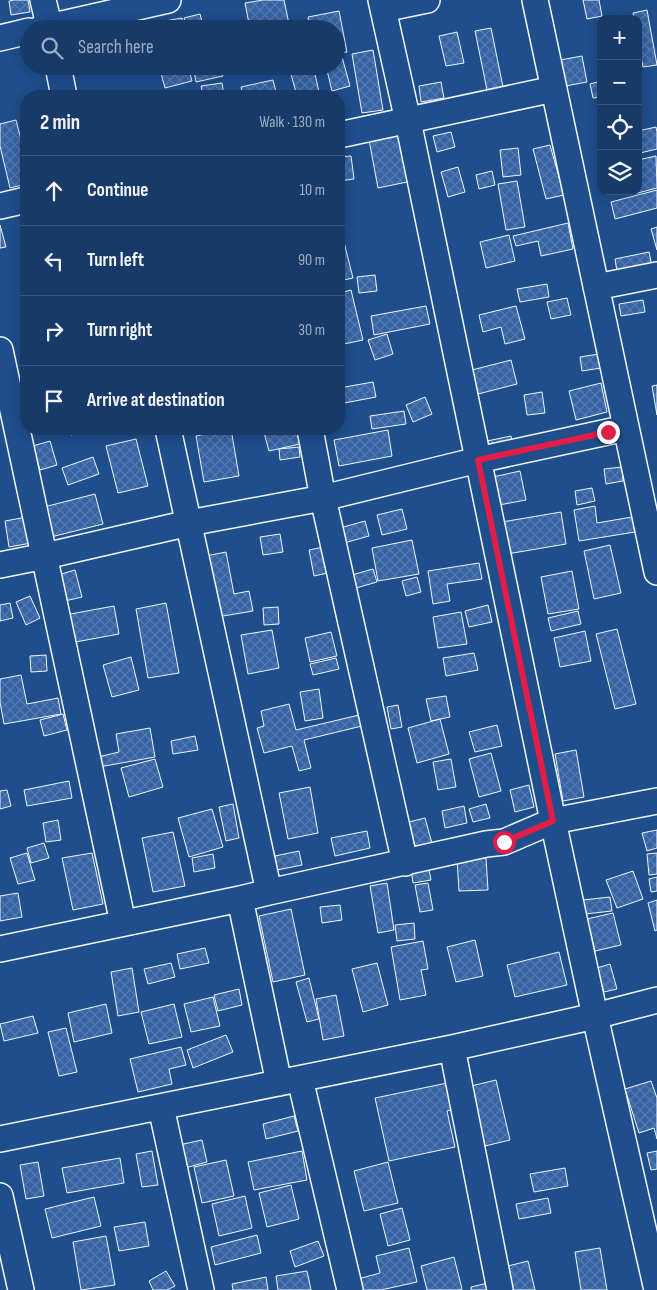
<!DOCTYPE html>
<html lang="en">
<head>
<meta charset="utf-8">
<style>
  :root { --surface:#173a69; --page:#244571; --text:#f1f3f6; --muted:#9eadc0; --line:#36547d }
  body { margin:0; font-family:"Sofia Sans Condensed",sans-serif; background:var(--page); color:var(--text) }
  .controls { position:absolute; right:15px; top:15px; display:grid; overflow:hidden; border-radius:10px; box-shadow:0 2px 12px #0003 }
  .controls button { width:45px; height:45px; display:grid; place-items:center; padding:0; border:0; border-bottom:1px solid var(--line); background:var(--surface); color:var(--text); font:25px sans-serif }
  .stop { position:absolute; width:15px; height:15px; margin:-11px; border:4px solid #e11d48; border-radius:50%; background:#fff }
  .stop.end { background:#e11d48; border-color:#fff; box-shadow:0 1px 5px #0008 }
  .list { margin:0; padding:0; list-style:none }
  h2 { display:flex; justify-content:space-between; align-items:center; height:65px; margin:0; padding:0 20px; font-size:21px }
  h2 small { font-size:16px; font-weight:400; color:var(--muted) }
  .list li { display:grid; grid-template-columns:32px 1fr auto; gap:15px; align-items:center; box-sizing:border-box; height:70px; padding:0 20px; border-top:1px solid var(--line) }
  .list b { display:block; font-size:19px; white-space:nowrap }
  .list em { font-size:16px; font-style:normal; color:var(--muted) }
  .icon { flex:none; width:28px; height:28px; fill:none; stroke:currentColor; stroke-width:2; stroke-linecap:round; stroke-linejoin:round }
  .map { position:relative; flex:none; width:657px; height:1290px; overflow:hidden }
  .search { position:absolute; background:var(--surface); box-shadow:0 2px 12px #0003; left:20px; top:20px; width:325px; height:55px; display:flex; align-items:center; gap:12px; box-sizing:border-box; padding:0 18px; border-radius:28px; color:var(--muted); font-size:19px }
  .panel { position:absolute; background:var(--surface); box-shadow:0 2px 12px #0003; left:20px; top:90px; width:325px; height:345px; border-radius:20px }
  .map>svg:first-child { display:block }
</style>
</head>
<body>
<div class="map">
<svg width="657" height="1290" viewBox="0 0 657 1290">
  <defs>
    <pattern id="building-cross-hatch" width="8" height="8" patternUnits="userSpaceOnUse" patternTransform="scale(1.25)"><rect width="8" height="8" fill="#3563a3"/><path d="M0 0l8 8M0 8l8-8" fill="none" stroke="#537ab1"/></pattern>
  </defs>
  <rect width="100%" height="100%" fill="#1f4e8c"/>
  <path fill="url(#building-cross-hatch)" stroke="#f2f6ff" d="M14,0H28L30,12L11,15L9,1Z
    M263,0H284L290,29H250L245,3Z
    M583,0H599L602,16L587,19Z
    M647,10L657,65L643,67L638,42V19H634L633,13Z
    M339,11L347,52L336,54V29H310L308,17Z
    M200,14L204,29H187L184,18Z
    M182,18L184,29H161L159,22Z
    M491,28L503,87L487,90L475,31Z
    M457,32L464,63L446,66L439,36Z
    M373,50L383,110L362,113L352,54Z
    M582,56L587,82L560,87L555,61Z
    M342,57L350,86L332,91L326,66H336V59Z
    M159,66H188L192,81L165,88Z
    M193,66H221L223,76L196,82Z
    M313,66L320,96H297L289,67Z
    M273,80L277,96H243L241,87Z
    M601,81V97L593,98L590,84Z
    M441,82L444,98L421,102L419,86Z
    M222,83L224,96H203L201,86Z
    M16,120L26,160V184L10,188L0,146V124Z
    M656,127L657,132V149L640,153L638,148V131Z
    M451,132L455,147L437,152L433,136Z
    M403,134L412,181L378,188L369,140Z
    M550,145L564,195L546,199L533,149Z
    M518,148L521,175L503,177L500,150Z
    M351,156L354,179L339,181V157Z
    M656,156L657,188L634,194L633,191H638V160Z
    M458,167L465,192L448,197L441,172Z
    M492,171L495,185L479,189L476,175Z
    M517,181L525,227L506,230L498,184Z
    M657,190V208L615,219L611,202Z
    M568,223L573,249L541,256L538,241L516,246L513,236Z
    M0,225L6,247L0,248Z
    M657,227V250L651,229Z
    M509,235L515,261L486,268L480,242Z
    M344,242L353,278L339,281V243Z
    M649,252L653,271L618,278L615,259Z
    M375,275L377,291L359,293L357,277Z
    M547,284L549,297L520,302L517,289Z
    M351,290L363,340L339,345V293Z
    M567,298L571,315L551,319L547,302Z
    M643,300L645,312L621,316L619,304Z
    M426,306L430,324L374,335L371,316Z
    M516,306L525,339L505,344L501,327L483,332L479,315Z
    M387,334L393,354L375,360L368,340Z
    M599,354L601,368L582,371L580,357Z
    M511,360L517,384L478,394L472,370Z
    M373,382L376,397L339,404V388Z
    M601,383L607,412L576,420L569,391Z
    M657,385V415L652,386Z
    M542,392L545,413L527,415L524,395Z
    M425,397L432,414L413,422L406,405Z
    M404,411L406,424L372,429L370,416Z
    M69,429H89V430L71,435Z
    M231,429L239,476L204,482L196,436Z
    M263,429H296L300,444L269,451Z
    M388,430L392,456L339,466L334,440Z
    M511,436L513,451L490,455L487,441Z
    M136,439L148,486L118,493L106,446Z
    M50,441L57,465L40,470L33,446Z
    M299,447L300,457L280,460L279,449Z
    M93,457L99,474L68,485L62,468Z
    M622,467L623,481L606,484L604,469Z
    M520,471L526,500L499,505L493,477Z
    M592,488L595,501L577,505L575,491Z
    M95,494L103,524L51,537L44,507Z
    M595,506L597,523L632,517L635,532L579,541L574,510Z
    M402,509L407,529L382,535L377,515Z
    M561,512L566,544L507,554L502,522Z
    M27,517L31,543L9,547L5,521Z
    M365,521L369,536L344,543L340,528Z
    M280,534L283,552L263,555L260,537Z
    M412,540L419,574L378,581L372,548Z
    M610,545L621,593L594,599L584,551Z
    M324,547L328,573L314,576L309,550Z
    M226,552L234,594L249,591L253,611L217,617L206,556Z
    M479,563L482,579L447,584L450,601L433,604L428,571Z
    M373,569L377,582L356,588L352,575Z
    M75,570L82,597L65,601L58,575Z
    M572,571L579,609L548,614L541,577Z
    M417,577L421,592L406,596L402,581Z
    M30,596L40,618L26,625L16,602Z
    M10,603L13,618L0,621V605Z
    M166,603L179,673L148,678L136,609Z
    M488,605L492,622L469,627L465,611Z
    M114,606L119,634L70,643L65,615Z
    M278,607L279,624L264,625L263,608Z
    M578,611L581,624L551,631L548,618Z
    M461,612L467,644L438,648L433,617Z
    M617,629L636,704L615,709L596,634Z
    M272,630L279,668L248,674L241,635Z
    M585,631L591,661L560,667L554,638Z
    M331,632L337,656L310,662L305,638Z
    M474,653L478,670L446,676L443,658Z
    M46,655L47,671L31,672L30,656Z
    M131,657L139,690L112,697L103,665Z
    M336,658L339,669L313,675L310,664Z
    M21,675L27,704L58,698L61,714L4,724L0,702V679Z
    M319,689L323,718L305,721L300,692Z
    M446,696L450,717L431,721L426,699Z
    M289,704L296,730L359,715L362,726L304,740L311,768L299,771L292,746L264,753L257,728L264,726L261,711Z
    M398,705L402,727L391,729L387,707Z
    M63,714L67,730L44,736L40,720Z
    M440,719L449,754L417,763L408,728Z
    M497,725L502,746L475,752L469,732Z
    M150,728L155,757L99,767L98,757L119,752L116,734Z
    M195,736L198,750L173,754L171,741Z
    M576,750L584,797L563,801L555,754Z
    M491,753L501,791L479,797L469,759Z
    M155,759L163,787L129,797L121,768Z
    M451,759L456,787L438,790L433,762Z
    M69,781L72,798L27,806L24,790Z
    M529,785L534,807L515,812L510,790Z
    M310,787L318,833L288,839L279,793Z
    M7,790L11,806L0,809V791Z
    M233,804L239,838L226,841L219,807Z
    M486,804L490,818L473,822L469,809Z
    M464,806L467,823L445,828L442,811Z
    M212,809L223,847L189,857L178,818Z
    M425,818L433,847L416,851L409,822Z
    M58,820L61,840L46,842L43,823Z
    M657,830V848L647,851L642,833Z
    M367,831L370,848L335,856L331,838Z
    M173,832L185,886L153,892L142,838Z
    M44,843L49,858L31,863L27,848Z
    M299,851L302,865L277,870L275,856Z
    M27,853L35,880L18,884L10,858Z
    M92,853L103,904L73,910L62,858Z
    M657,853V874L649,875L647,854Z
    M213,854L215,868L194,872L192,858Z
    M486,858L488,890L459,891L457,859Z
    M428,865L431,880L413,883L411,869Z
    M633,871L643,899L617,908L606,880Z
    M657,877V891L651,892L649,879Z
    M387,883L394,930L378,933L370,886Z
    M428,883L433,910L420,912L415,885Z
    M18,893L22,917L0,921V896Z
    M610,897L612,911L585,914L583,900Z
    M657,900V930L655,931L648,903Z
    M340,905L342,920L322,923L320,907Z
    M291,909L305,975L273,982L259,916Z
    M613,913L621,945L595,951L587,919Z
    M414,923L415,939L397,941L395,925Z
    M475,940L483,976L456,982L447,947Z
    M423,941L428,969L421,970L426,995L400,1000L391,947Z
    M205,948L209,963L180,969L177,954Z
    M559,952L567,985L515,997L507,965Z
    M171,963L175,977L148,984L144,969Z
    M377,963L388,1005L363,1012L352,969Z
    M610,964L617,989L604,992L597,968Z
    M132,968L139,1012L118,1016L111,972Z
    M309,978L319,1019L307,1022L296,982Z
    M239,989L242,1005L218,1011L214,995Z
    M336,995L344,1036L323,1040L316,999Z
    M213,997L220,1026L191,1032L184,1004Z
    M106,1004L112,1033L74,1042L68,1013Z
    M174,1004L182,1037L149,1044L141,1012Z
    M33,1016L38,1033L4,1041L0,1024Z
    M66,1028L77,1072L59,1076L48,1032Z
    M226,1035L233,1052L193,1068L187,1050Z
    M181,1047L186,1065L169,1069L172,1084L138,1092L130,1059Z
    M496,1080L510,1140L485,1146L471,1086Z
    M651,1081L657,1098V1139L654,1128L639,1133L625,1089Z
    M452,1082L457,1108L447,1111L455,1147L389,1161L375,1098Z
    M294,1116L298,1131L266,1139L263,1124Z
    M202,1140L207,1162L185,1168L179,1145Z
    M152,1151L158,1185L142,1187L136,1154Z
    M302,1151L307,1180L254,1190L248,1162Z
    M657,1151V1169L651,1170L647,1153Z
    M120,1158L124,1183L67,1193L62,1168Z
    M226,1160L234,1196L202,1203L194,1167Z
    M38,1162L44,1196L26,1199L20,1165Z
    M388,1162L398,1203L364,1211L354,1171Z
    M565,1168L568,1186L534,1192L530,1174Z
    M291,1185L299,1219L267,1227L259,1193Z
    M245,1196L252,1228L219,1236L212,1204Z
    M94,1197L101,1226L52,1238L45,1209Z
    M548,1198L551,1213L519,1219L516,1204Z
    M402,1208L410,1240L388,1246L380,1214Z
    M145,1222L149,1246L119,1251L114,1227Z
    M257,1235L261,1253L215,1265L211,1247Z
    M106,1236L115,1285L81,1290L73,1242Z
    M318,1241L324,1256L295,1267L290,1251Z
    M409,1248L417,1282L381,1290H361L358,1279L380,1273L376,1256Z
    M600,1248L607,1290H581L575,1252Z
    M454,1257L462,1289L458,1290H427L421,1266Z
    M528,1261L535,1290H509L504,1267Z
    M166,1271L175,1286L167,1290H153L149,1281Z
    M307,1271L311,1290H278L276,1276Z
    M266,1277L268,1290H233L232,1284Z
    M488,1283L489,1290H471V1287Z"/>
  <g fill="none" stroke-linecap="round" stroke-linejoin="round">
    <defs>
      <path id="minor" d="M43,0L50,29
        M381,0L408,121L553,821L595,1016L657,1290
        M535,0L657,572
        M383,9L427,0
        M40,29L168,0
        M0,38L29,31
        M58,66L64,96
        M339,135L554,89
        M0,206L26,200
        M596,287L657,275
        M0,350L123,923
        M168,429L269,892
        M310,429L323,498L405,863
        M0,565L45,556L189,523L323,498L478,460L626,428
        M240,899L279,1083
        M0,949L240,899L269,892L486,844L504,842L553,821L657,801
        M452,1048L500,1290
        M300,1079L350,1290
        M161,1107L201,1290
        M0,1139L452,1048L595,1016L657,1000
        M0,1196L21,1290"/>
    </defs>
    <use href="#minor" stroke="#f2f6ff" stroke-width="28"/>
    <use href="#minor" stroke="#1f4e8c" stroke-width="25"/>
  </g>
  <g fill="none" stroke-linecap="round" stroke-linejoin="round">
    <path stroke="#e11d48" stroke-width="6" d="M504,842L553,821L478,460L608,432"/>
  </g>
</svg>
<div class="controls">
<button>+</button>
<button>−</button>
<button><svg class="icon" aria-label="locate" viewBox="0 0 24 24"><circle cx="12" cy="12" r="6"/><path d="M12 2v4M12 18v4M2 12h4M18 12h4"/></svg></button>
<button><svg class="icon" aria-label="layers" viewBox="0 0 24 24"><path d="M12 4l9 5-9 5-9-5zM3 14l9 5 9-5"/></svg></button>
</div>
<div class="stop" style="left:504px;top:842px"></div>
<div class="stop end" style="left:608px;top:432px"></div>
<div class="search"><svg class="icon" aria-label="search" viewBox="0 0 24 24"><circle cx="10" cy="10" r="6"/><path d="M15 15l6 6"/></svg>Search here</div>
<section class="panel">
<h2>2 min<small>Walk · 130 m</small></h2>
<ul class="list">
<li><svg class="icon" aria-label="ahead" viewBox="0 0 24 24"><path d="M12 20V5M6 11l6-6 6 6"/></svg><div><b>Continue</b></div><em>10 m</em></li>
<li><svg class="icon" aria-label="left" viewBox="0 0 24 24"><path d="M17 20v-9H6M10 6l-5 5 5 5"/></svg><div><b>Turn left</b></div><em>90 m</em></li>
<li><svg class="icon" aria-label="right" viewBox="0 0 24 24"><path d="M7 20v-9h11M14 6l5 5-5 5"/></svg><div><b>Turn right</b></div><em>30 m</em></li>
<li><svg class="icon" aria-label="arrive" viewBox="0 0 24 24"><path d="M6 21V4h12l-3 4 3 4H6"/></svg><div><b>Arrive at destination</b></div></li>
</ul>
</section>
</div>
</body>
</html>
